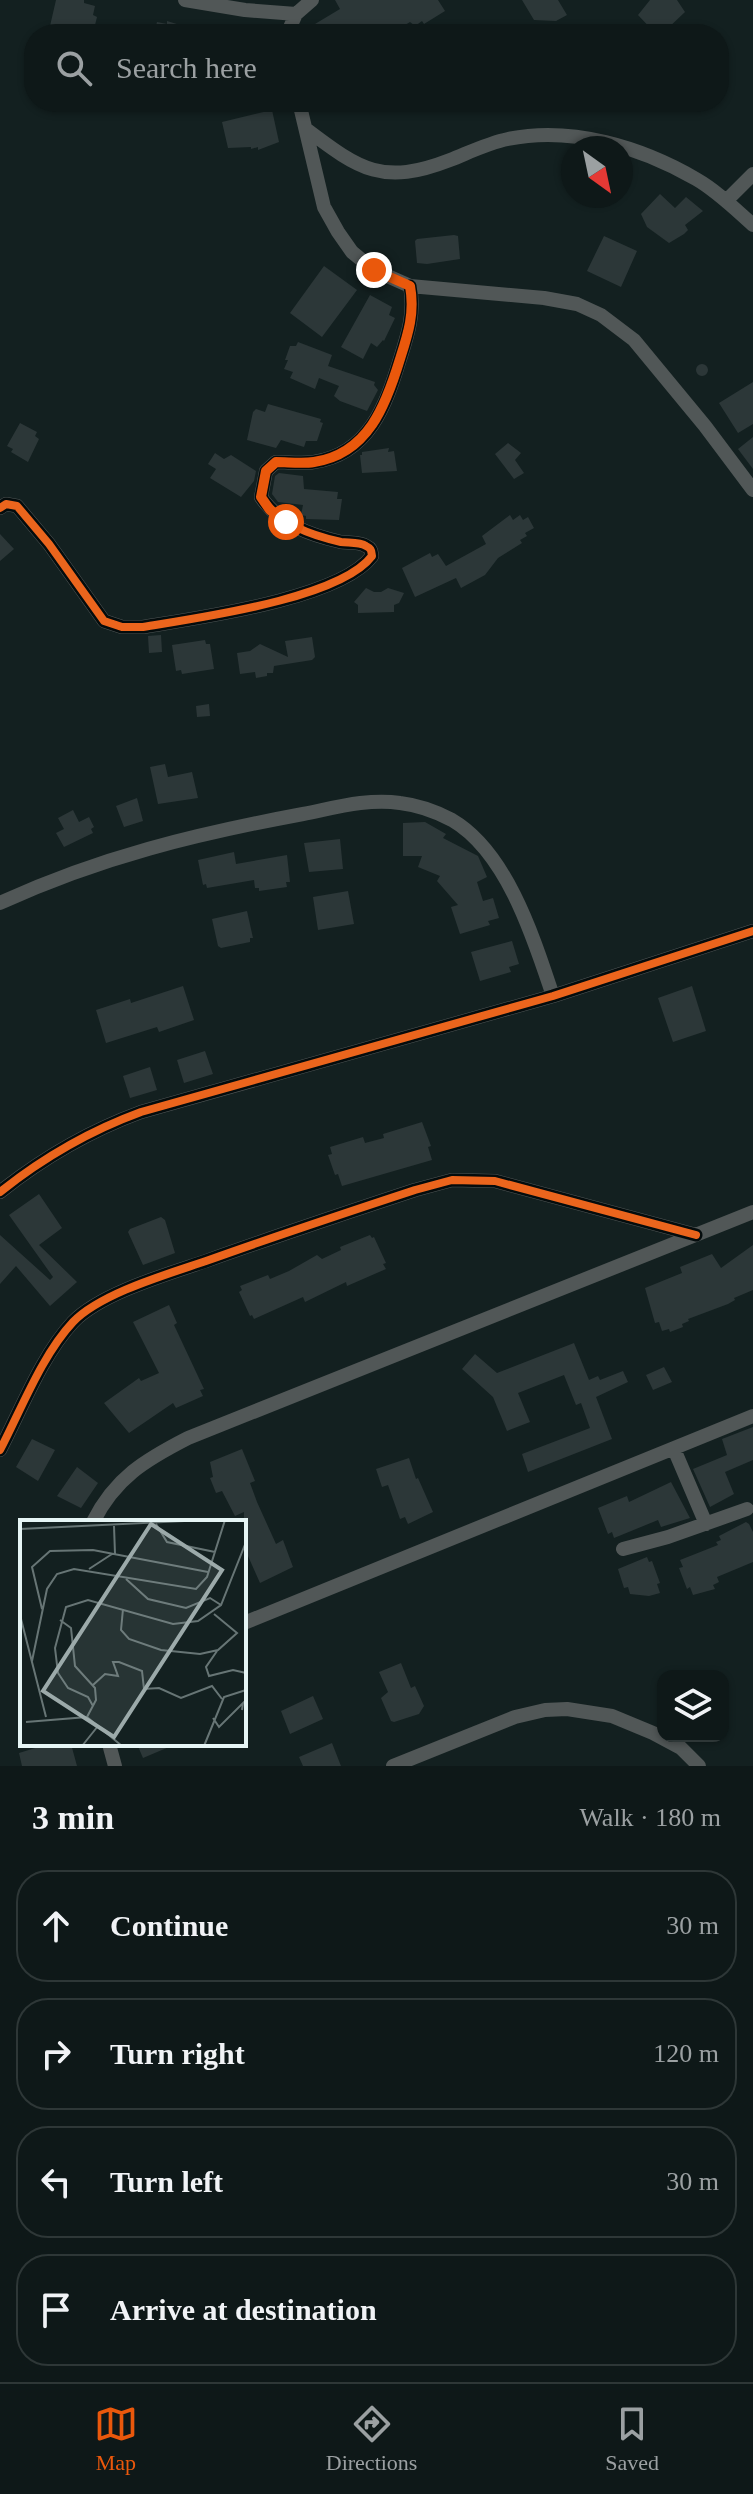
<!DOCTYPE html>
<html lang="en">
<head>
<meta charset="utf-8">
<style>
  :root { --surface:#0e1818; --page:#172121; --text:#f1f3f6; --muted:#9ba0a2; --line:#2e3737; --accent:#ea580c }
  body { margin:0; font-family:Georgia,serif; background:var(--page); color:var(--text) }
  .controls { position:absolute; right:24px; bottom:24px; display:grid; overflow:hidden; border-radius:16px; box-shadow:0 2px 6px #0004 }
  .controls button { width:72px; height:72px; display:grid; place-items:center; padding:0; border:0; border-bottom:2px solid var(--line); background:var(--surface); color:var(--text); font:40px sans-serif }
  .compass { position:absolute; left:561px; top:136px; width:72px; height:72px; border-radius:50%; background:var(--surface); box-shadow:0 2px 6px #0004; rotate:147deg }
  .stop { position:absolute; width:24px; height:24px; margin:-18px; border:6px solid #ea580c; border-radius:50%; background:#fff }
  .stop.end { background:#ea580c; border-color:#fff; box-shadow:0 2px 8px #0008 }
  .list { margin:0; padding:0; list-style:none }
  h2 { display:flex; justify-content:space-between; align-items:center; height:104px; margin:0; padding:0 32px; font-size:34px }
  h2 small { font-size:26px; font-weight:400; color:var(--muted) }
  .list li { display:grid; grid-template-columns:52px 1fr auto; gap:24px; align-items:center; box-sizing:border-box; height:112px; margin:0 16px 16px; padding:0 16px; border:2px solid var(--line); border-radius:32px }
  .list b { display:block; font-size:30px; white-space:nowrap }
  .list em { font-size:26px; font-style:normal; color:var(--muted) }
  .icon { flex:none; width:44px; height:44px; fill:none; stroke:currentColor; stroke-width:2; stroke-linecap:round; stroke-linejoin:round }
  .map { position:relative; flex:none; width:753px; height:1766px; overflow:hidden }
  .search { position:absolute; background:var(--surface); box-shadow:0 2px 6px #0004; left:24px; right:24px; top:24px; height:88px; display:flex; align-items:center; gap:20px; box-sizing:border-box; padding:0 28px; border-radius:32px; color:var(--muted); font-size:30px }
  .sheet { height:616px; background:var(--surface) }
  nav { display:flex; justify-content:space-around; align-items:center; box-sizing:border-box; height:112px; border-top:2px solid var(--line); background:var(--surface); font-size:22px; color:var(--muted) }
  nav a { display:grid; justify-items:center; gap:4px }
  nav .on { color:var(--accent) }
  .map>svg:first-child { display:block }
</style>
</head>
<body>
<div class="map">
<svg width="753" height="1766" viewBox="0 0 753 1766">
  <rect width="100%" height="100%" fill="#132020"/>
  <path fill="#2c3738" d="M56,0H84V3L95,6L93,15L97,17L94,29L85,30L84,34H62L64,29L50,26Z
    M335,0H438L445,11L424,24L422,21L415,26L410,22L390,34H315L310,27L340,9Z
    M522,0H558L567,15L556,21L534,20Z
    M650,0H677L685,12L665,31L656,34L638,15Z
    M167,21L193,29L192,34H154L157,22L167,24Z
    M272,110L279,142L258,150V147L251,149V147L228,148L222,122Z
    M660,194L675,208L686,197L703,211L685,225L688,230L684,234L669,243L647,227L641,214Z
    M454,235L458,236L460,259L427,264L417,263L415,241L417,239Z
    M604,236L637,251L621,287L587,271Z
    M324,266L357,290L322,337L290,313Z
    M370,295L392,307L389,315L395,318L384,341L383,340L377,347L371,343L363,359L341,347Z
    M298,342L332,355L328,366L375,382L374,385L378,390L367,411L340,401L334,396L339,386L319,378L315,389L290,378L293,372L284,369L288,360H285L290,346H296Z
    M696 370a6 6 0 1 1 12 0a6 6 0 1 1-12 0Z
    M753,382V424L738,433L719,403Z
    M268,404L321,419L320,422L323,423L317,441H306L304,447L281,440L276,448L247,440L253,412L256,409L265,412Z
    M20,423L37,432L35,436L39,439L28,462L11,452L13,449L7,446Z
    M753,437V469L738,449Z
    M508,443L521,453L515,460L524,473L514,479L495,454Z
    M389,448L388,452L394,451L397,471L362,473L360,455H362V452Z
    M215,453L224,459L231,455L256,471L254,481L241,497L210,478L216,469L208,464Z
    M279,473L303,476L304,489L338,492L337,499H342L339,520L306,519V516L301,515L303,505L278,502L272,494L275,476Z
    M510,515L513,520L520,515L523,520L528,517L534,528L525,533L527,536L520,540L522,543L498,558L485,575L461,588L456,578L415,597L402,568L430,553L432,557L438,554L446,566L486,544L482,536Z
    M0,534L14,549L0,561Z
    M366,588L374,592H381L388,588L404,593L399,603L394,605V612L358,613V605L354,602Z
    M161,635L162,652L149,653L148,636Z
    M312,637L315,657L312,660L274,666L273,673H267V676L256,678L255,672L240,674L237,653L250,651L260,644L288,657L285,641Z
    M205,640L206,644H210L214,669L182,674L181,670L176,671L172,645Z
    M209,704L210,716L197,717L196,706Z
    M165,764L168,777L192,772L198,798L158,804L150,767Z
    M137,798L143,821L124,827L116,806Z
    M73,810L79,822L89,817L94,827L91,829L93,833L64,847L56,833L64,829L58,818Z
    M425,822L446,834L443,838L478,856L487,877L477,882L483,901L493,898L499,918L488,921L490,925L460,934L451,907L458,905L437,881L440,876L418,867L422,856H403V823Z
    M340,839L343,869L309,872L304,843Z
    M234,852L236,864L287,855L290,882H286L287,887L259,891V888H255L254,880L207,888L206,884L203,885L198,860Z
    M348,891L354,924L318,930L313,897Z
    M247,911L253,938H250V942L221,948L218,946L212,919Z
    M512,941L519,964L509,967L511,972L480,981L471,952Z
    M183,986L194,1020L159,1032L157,1027L106,1043L96,1010L130,999L131,1003Z
    M692,986L706,1031L673,1042L658,998Z
    M205,1051L213,1074L184,1083L177,1060Z
    M150,1067L157,1090L130,1098L123,1076Z
    M422,1122L431,1146L428,1147L432,1160L342,1186L338,1174L335,1175L328,1155L332,1154L330,1147L363,1137L365,1143L384,1138L383,1134Z
    M39,1194L62,1228L39,1245L77,1282L50,1306L16,1266L0,1284V1235L50,1280L53,1277L9,1215Z
    M161,1217L165,1220L175,1253L143,1265L128,1232L130,1229Z
    M370,1235L372,1238L374,1237L386,1263L383,1264L386,1269L347,1286L346,1282L305,1302L303,1297L254,1319L252,1315L250,1316L239,1292L242,1290L240,1286L268,1275L270,1279L289,1271L317,1255L322,1259L341,1250L340,1247Z
    M753,1245V1290L734,1298L735,1300L728,1304L688,1319L689,1321L682,1324L683,1327L670,1332L669,1329L662,1331L659,1322L655,1323L645,1288L682,1273L680,1267L712,1254L721,1268Z
    M169,1305L177,1323L174,1325L204,1389L200,1390L203,1396L176,1408L173,1403L129,1433L104,1403L139,1378L141,1381L159,1373L133,1322Z
    M574,1343L589,1380L598,1376L600,1380L623,1371L628,1382L596,1397L612,1439L528,1472L522,1454L590,1428L581,1403L576,1405L564,1375L518,1393L530,1422L507,1431L493,1397L462,1369L475,1354L497,1373Z
    M664,1367L672,1382L653,1390L646,1375Z
    M753,1427V1460L725,1472L734,1494L710,1507L693,1469L727,1455L722,1439Z
    M32,1439L55,1450L38,1481L16,1467Z
    M242,1449L255,1481L250,1483L257,1502L276,1544L283,1540L293,1567L260,1583L244,1547V1512L235,1516L222,1491L216,1493L210,1478L213,1477L210,1462Z
    M409,1458L416,1479L418,1478L433,1512L408,1524L405,1517L400,1519L388,1485L382,1487L376,1469Z
    M77,1467L98,1483L81,1508L57,1496Z
    M671,1482L690,1518L661,1527L658,1520L614,1538L612,1532L608,1534L598,1508L627,1496L629,1502Z
    M746,1522L749,1524L753,1532V1562L717,1577L719,1582L713,1585L715,1589L693,1595L690,1587L687,1589L679,1568L683,1567L680,1560L718,1545L716,1542L721,1540L719,1536Z
    M647,1557L649,1562L652,1561L660,1583L657,1584L660,1593L649,1596L630,1594L628,1587L624,1588L618,1569Z
    M401,1663L411,1688L415,1686L424,1706L419,1714L394,1722L391,1721L381,1698L388,1692L379,1672Z
    M313,1696L323,1719L290,1734L281,1711Z
    M332,1743L341,1766H303L299,1757Z
    M48,1744H71L77,1766H22L19,1753Z
    M137,1744H176L143,1758Z"/>
  <g fill="none" stroke-linecap="round" stroke-linejoin="round">
    <path stroke="#515757" stroke-width="14" d="M185,0L245,10L296,14
      M287,34L296,14L312,0
      M299,102L324,207L338,232L352,252L374,270L410,286L544,298L577,304L601,315L634,340L705,426L753,490
      M306,129C360,170 383,186 450,160C468,153 488,143 508,139C572,126 641,147 696,179C717,191 735,209 753,225
      M726,201L753,174
      M0,508L6,504L17,506L49,544L104,621L122,627H143C196,618 340,599 372,556C371,551 372,549 366,546C360,542 349,543 341,542C310,535 279,524 261,497L266,471L276,462C288,462 302,464 314,462C369,454 386,405 400,359C408,334 415,313 410,286
      M0,903C100,857 196,834 303,814C334,808 368,798 400,803C417,805 437,812 452,820C507,852 534,939 553,996
      M0,1192C44,1157 89,1131 141,1112L553,996L753,931
      M674,1449L706,1524
      M0,1450C21,1410 42,1355 73,1322C101,1293 168,1274 206,1261C276,1236 345,1213 415,1190L452,1180L495,1181L696,1235
      M93,1522C115,1478 145,1460 188,1438L753,1212
      M623,1549L668,1537L747,1509
      M244,1623L753,1416
      M109,1744L115,1766
      M393,1766L515,1717L545,1710L567,1709L612,1716L653,1733L681,1748L699,1766"/>
    <defs>
      <path id="cycleway" d="M0,508L6,504L17,506L49,544L104,621L122,627H143C196,618 340,599 372,556C371,551 372,549 366,546C360,542 349,543 341,542C310,535 279,524 261,497L266,471L276,462C288,462 302,464 314,462C369,454 386,405 400,359C408,334 415,313 410,286
        M0,1192C44,1157 89,1131 141,1112L553,996L753,931
        M0,1450C21,1410 42,1355 73,1322C101,1293 168,1274 206,1261C276,1236 345,1213 415,1190L452,1180L495,1181L696,1235"/>
    </defs>
    <use href="#cycleway" stroke="#040c0d" stroke-width="13"/>
    <use href="#cycleway" stroke="#eb651d" stroke-width="8"/>
  </g>
  <g fill="none" stroke-linecap="round" stroke-linejoin="round">
    <path stroke="#ea580c" stroke-width="10" d="M286,522L270,510L261,497L266,471L276,462C288,462 302,464 314,462C368,454 386,405 400,359C408,334 415,313 410,286L374,270"/>
  </g>
  <g transform="translate(20 1520)">
    <rect width="226" height="226" fill="#132020"/>
    <path fill="none" stroke="#677575" stroke-width="2" d="M136,4L147,22L195,32M94,6L95,34M0,9L185,0M69,49L92,34M106,59L128,79L166,88L190,78L201,85M22,89L12,47L30,31L73,30L188,52M103,89L101,110L109,119L141,130L180,134L198,130L217,113L194,94M0,95L26,197M197,131L186,147L189,156L213,150L226,153M12,141L27,69L37,54L54,49L176,69L187,57L205,0M73,165L85,154L98,156L93,142H99L122,151L124,169L139,168L161,178L192,166L202,179M73,186L68,177L48,168L38,153L35,128L46,87L68,80L153,104L178,101L201,85L226,22M67,197L102,226M193,198L199,207L223,183L222,190M6,202L67,197L76,180L75,168L55,146L51,108L40,100M62,226L78,206M184,226L204,177L226,170"/>
    <path fill="#9caaaa" fill-opacity="0.15" stroke="#9caaaa" stroke-width="4" d="M131,4L202,50L94,217L23,171Z"/>
    <rect width="226" height="226" fill="none" stroke="#e6f5f5" stroke-width="4"/>
  </g>
</svg>
<div class="controls">
<button><svg class="icon" aria-label="layers" viewBox="0 0 24 24"><path d="M12 4l9 5-9 5-9-5zM3 14l9 5 9-5"/></svg></button>
</div>
<svg class="compass" viewBox="-18 -18 36 36"><path d="M0-13l5 13h-10z" fill="#e53935"/><path d="M0 13l5-13h-10z" fill="#9ba0a2"/></svg>
<div class="stop" style="left:286px;top:522px"></div>
<div class="stop end" style="left:374px;top:270px"></div>
<div class="search"><svg class="icon" aria-label="search" viewBox="0 0 24 24"><circle cx="10" cy="10" r="6"/><path d="M15 15l6 6"/></svg>Search here</div>
</div>
<section class="sheet">
<h2>3 min<small>Walk · 180 m</small></h2>
<ul class="list">
<li><svg class="icon" aria-label="ahead" viewBox="0 0 24 24"><path d="M12 20V5M6 11l6-6 6 6"/></svg><div><b>Continue</b></div><em>30 m</em></li>
<li><svg class="icon" aria-label="right" viewBox="0 0 24 24"><path d="M7 20v-9h11M14 6l5 5-5 5"/></svg><div><b>Turn right</b></div><em>120 m</em></li>
<li><svg class="icon" aria-label="left" viewBox="0 0 24 24"><path d="M17 20v-9H6M10 6l-5 5 5 5"/></svg><div><b>Turn left</b></div><em>30 m</em></li>
<li><svg class="icon" aria-label="arrive" viewBox="0 0 24 24"><path d="M6 21V4h12l-3 4 3 4H6"/></svg><div><b>Arrive at destination</b></div></li>
</ul>
</section>
<nav>
<a class="on"><svg class="icon" aria-label="map" viewBox="0 0 24 24"><path d="M3 6l6-2 6 2 6-2v14l-6 2-6-2-6 2zM9 4v14M15 6v14"/></svg>Map</a>
<a><svg class="icon" aria-label="directions" viewBox="0 0 24 24"><path d="M12 3l9 9-9 9-9-9zM9 14v-3h6M13 9l2 2-2 2"/></svg>Directions</a>
<a><svg class="icon" aria-label="saved" viewBox="0 0 24 24"><path d="M7 4h10v16l-5-4-5 4z"/></svg>Saved</a>
</nav>
</body>
</html>
